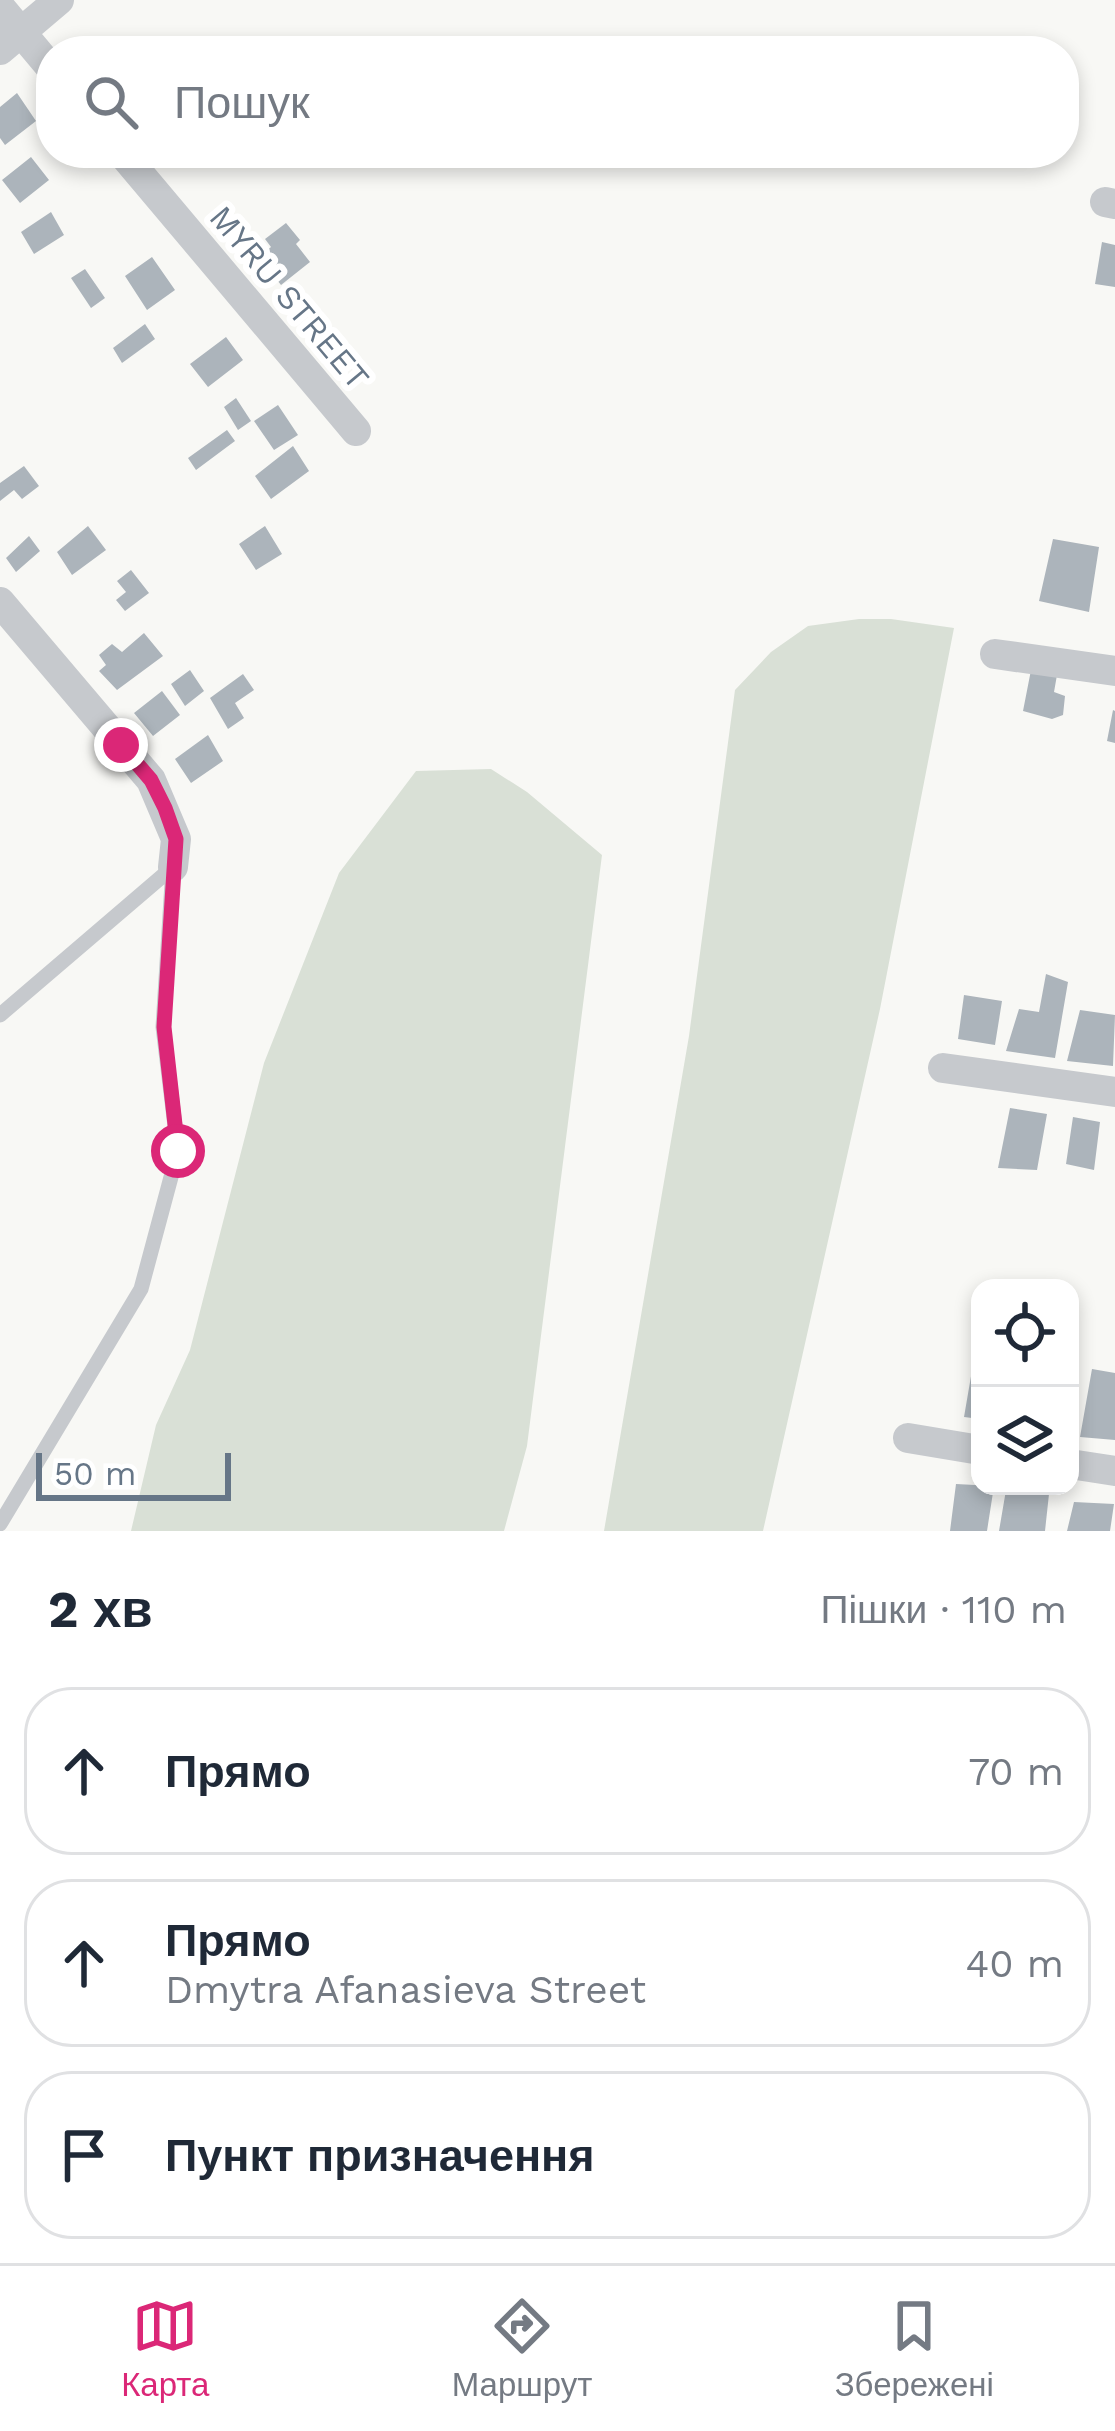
<!DOCTYPE html>
<html lang="uk">
<head>
<meta charset="utf-8">
<style>
  :root { --surface:#fff; --page:#f6f6f7; --text:#1f2937; --muted:#747a83; --line:#e0e1e3; --accent:#db2777 }
  body { margin:0; font-family:"Work Sans",sans-serif; background:var(--page); color:var(--text) }
  .controls { position:absolute; right:36px; bottom:36px; display:grid; overflow:hidden; border-radius:24px; box-shadow:0 6px 18px #0003 }
  .controls button { width:108px; height:108px; display:grid; place-items:center; padding:0; border:0; border-bottom:3px solid var(--line); background:var(--surface); color:var(--text); font:60px sans-serif }
  .scale { position:absolute; left:36px; bottom:30px; width:195px; box-sizing:border-box; padding-left:12px; border:6px solid #667687; border-top:0; font-size:33px; line-height:42px; white-space:nowrap; color:#667687; -webkit-text-stroke:9px #fff; paint-order:stroke }
  .stop { position:absolute; width:36px; height:36px; margin:-27px; border:9px solid #db2777; border-radius:50%; background:#fff }
  .stop.end { background:#db2777; border-color:#fff; box-shadow:0 3px 12px #0008 }
  .list { margin:0; padding:0; list-style:none }
  h2 { display:flex; justify-content:space-between; align-items:center; height:156px; margin:0; padding:0 48px; font-size:51px }
  h2 small { font-size:39px; font-weight:400; color:var(--muted) }
  .list li { display:grid; grid-template-columns:78px 1fr auto; gap:36px; align-items:center; box-sizing:border-box; height:168px; margin:0 24px 24px; padding:0 24px; border:3px solid var(--line); border-radius:48px }
  .list b { display:block; font-size:45px; white-space:nowrap }
  .list p { margin:0; font-size:39px; white-space:nowrap; color:var(--muted) }
  .list em { font-size:39px; font-style:normal; color:var(--muted) }
  .icon { flex:none; width:66px; height:66px; fill:none; stroke:currentColor; stroke-width:2; stroke-linecap:round; stroke-linejoin:round }
  .map { position:relative; flex:none; width:1115px; height:1531px; overflow:hidden }
  .search { position:absolute; background:var(--surface); box-shadow:0 6px 18px #0003; left:36px; right:36px; top:36px; height:132px; display:flex; align-items:center; gap:30px; box-sizing:border-box; padding:0 42px; border-radius:48px; color:var(--muted); font-size:45px }
  .sheet { height:732px; background:var(--surface) }
  nav { display:flex; justify-content:space-around; align-items:center; box-sizing:border-box; height:168px; border-top:3px solid var(--line); background:var(--surface); font-size:33px; color:var(--muted) }
  nav a { display:grid; justify-items:center; gap:6px }
  nav .on { color:var(--accent) }
  .map>svg:first-child { display:block }
</style>
</head>
<body>
<div class="map">
<svg width="1115" height="1531" viewBox="0 0 1115 1531">
  <rect width="100%" height="100%" fill="#f8f8f5"/>
  <path fill="#d9e0d6" d="M859,619H891L954,628L880,1009L763,1531H604L689,1036L735,690L771,652L808,626Z
    M491,769L527,792L602,855L527,1446L504,1531H131L156,1425L190,1350L264,1063L339,873L416,771Z"/>
  <path fill="#acb4bb" d="M17,93L36,121L5,145L0,138V107Z
    M31,157L49,180L20,203L2,180Z
    M51,212L64,235L34,254L21,232Z
    M286,223L300,240L296,244L310,262L281,285L259,257L271,247L265,239Z
    M1102,242L1115,245V287L1095,284Z
    M152,257L175,290L147,310L125,276Z
    M85,269L105,298L91,308L71,278Z
    M145,324L155,339L122,363L113,348Z
    M226,337L243,360L208,387L190,364Z
    M236,398L251,421L238,430L224,407Z
    M278,405L298,435L274,450L254,421Z
    M227,430L235,441L196,470L188,458Z
    M293,446L309,471L271,499L255,476Z
    M24,466L39,486L22,499L14,490L0,501V483Z
    M88,526L106,550L72,575L57,552Z
    M265,526L282,554L256,570L239,544Z
    M29,536L40,551L16,572L6,558Z
    M1053,539L1099,547L1089,612L1039,601Z
    M131,570L149,593L125,611L116,600L126,592L117,581Z
    M144,633L163,656L117,690L99,671L106,665L99,655L112,644L122,652Z
    M190,670L204,691L185,706L171,684Z
    M1031,670L1057,675L1054,692L1065,696L1063,715L1052,719L1023,711Z
    M243,674L254,690L235,703L244,718L228,729L210,698Z
    M162,691L180,715L153,736L134,713Z
    M1113,710L1115,711V743L1107,741Z
    M208,735L223,761L191,783L175,759Z
    M1046,974L1068,982L1055,1058L1006,1051L1019,1009L1039,1012Z
    M964,995L1002,1001L995,1045L958,1039Z
    M1080,1010L1115,1015L1113,1066L1067,1061Z
    M1010,1108L1047,1114L1037,1170L998,1168Z
    M1073,1117L1100,1122L1094,1170L1066,1164Z
    M975,1353L980,1354V1419L964,1417Z
    M1092,1369L1115,1373V1440L1080,1437Z
    M956,1484L994,1486L987,1531H950Z
    M1006,1490L1049,1494L1045,1531H999Z
    M1074,1502L1114,1504L1110,1531H1067Z"/>
  <g fill="none" stroke-linecap="round" stroke-linejoin="round">
    <path stroke="#c6c9cd" stroke-width="15" d="M0,1015L173,867
      M0,1524L141,1289L178,1151L163,1027L173,867"/>
    <path stroke="#c6c9cd" stroke-width="30" d="M0,7L51,68
      M0,50L59,0
      M122,153L356,431
      M1105,202L1115,204
      M0,602L151,780L176,839L173,867
      M995,654L1115,671
      M943,1068L1115,1092
      M908,1438L980,1450
      M1070,1464L1115,1471"/>
  </g>
  <g fill="none" stroke-linecap="round" stroke-linejoin="round">
    <path stroke="#db2777" stroke-width="15" d="M121,745L151,780L165,808L176,839L164,1027L178,1151"/>
  </g>
  <g text-anchor="middle" stroke-width="12" stroke-linejoin="round" paint-order="stroke">
    <g font-size="33" fill="#667687" stroke="#fff">
      <text transform="translate(290 297) rotate(50)" y="12">MYRU STREET</text>
    </g>
  </g>
</svg>
<div class="controls">
<button><svg class="icon" aria-label="locate" viewBox="0 0 24 24"><circle cx="12" cy="12" r="6"/><path d="M12 2v4M12 18v4M2 12h4M18 12h4"/></svg></button>
<button><svg class="icon" aria-label="layers" viewBox="0 0 24 24"><path d="M12 4l9 5-9 5-9-5zM3 14l9 5 9-5"/></svg></button>
</div>
<div class="scale">50 m</div>
<div class="stop" style="left:178px;top:1151px"></div>
<div class="stop end" style="left:121px;top:745px"></div>
<div class="search"><svg class="icon" aria-label="search" viewBox="0 0 24 24"><circle cx="10" cy="10" r="6"/><path d="M15 15l6 6"/></svg>Пошук</div>
</div>
<section class="sheet">
<h2>2 хв<small>Пішки · 110 m</small></h2>
<ul class="list">
<li><svg class="icon" aria-label="ahead" viewBox="0 0 24 24"><path d="M12 20V5M6 11l6-6 6 6"/></svg><div><b>Прямо</b></div><em>70 m</em></li>
<li><svg class="icon" aria-label="ahead" viewBox="0 0 24 24"><path d="M12 20V5M6 11l6-6 6 6"/></svg><div><b>Прямо</b><p>Dmytra Afanasieva Street</p></div><em>40 m</em></li>
<li><svg class="icon" aria-label="arrive" viewBox="0 0 24 24"><path d="M6 21V4h12l-3 4 3 4H6"/></svg><div><b>Пункт призначення</b></div></li>
</ul>
</section>
<nav>
<a class="on"><svg class="icon" aria-label="map" viewBox="0 0 24 24"><path d="M3 6l6-2 6 2 6-2v14l-6 2-6-2-6 2zM9 4v14M15 6v14"/></svg>Карта</a>
<a><svg class="icon" aria-label="directions" viewBox="0 0 24 24"><path d="M12 3l9 9-9 9-9-9zM9 14v-3h6M13 9l2 2-2 2"/></svg>Маршрут</a>
<a><svg class="icon" aria-label="saved" viewBox="0 0 24 24"><path d="M7 4h10v16l-5-4-5 4z"/></svg>Збережені</a>
</nav>
</body>
</html>
